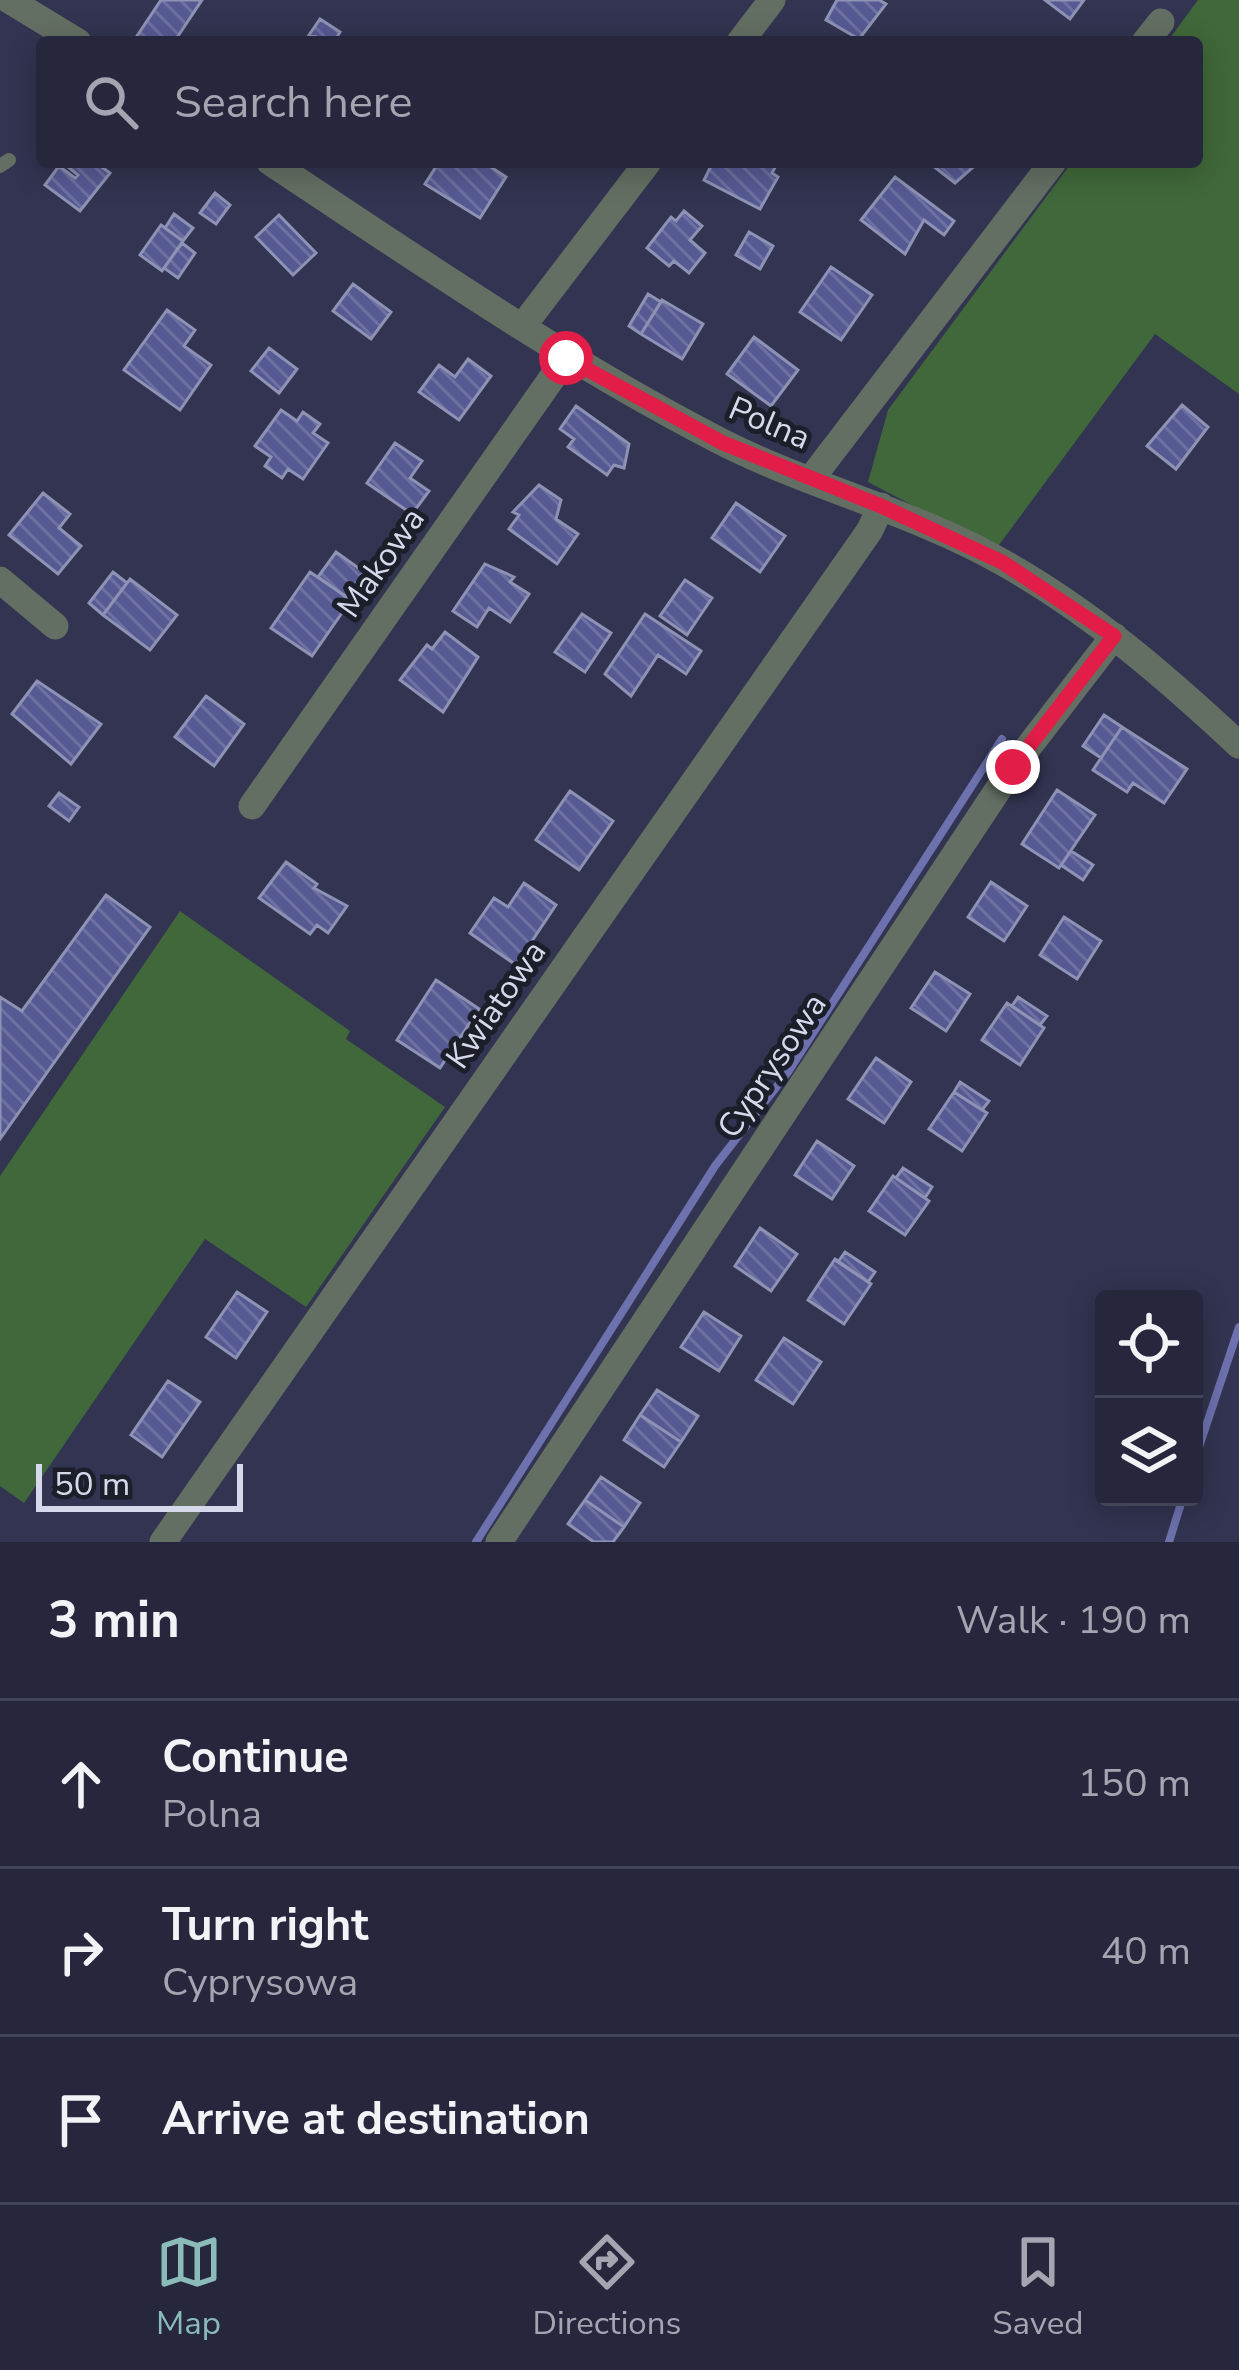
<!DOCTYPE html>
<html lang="en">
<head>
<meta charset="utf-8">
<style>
  :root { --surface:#26273d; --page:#323348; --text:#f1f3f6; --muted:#a4a5b0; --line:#424457; --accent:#8bbbb9 }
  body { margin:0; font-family:"Nunito Sans",sans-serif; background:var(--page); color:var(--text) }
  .controls { position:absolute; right:36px; bottom:36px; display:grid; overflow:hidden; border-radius:12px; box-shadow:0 6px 30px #0003 }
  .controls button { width:108px; height:108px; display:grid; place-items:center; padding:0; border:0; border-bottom:3px solid var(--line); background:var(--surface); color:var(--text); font:60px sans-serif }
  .scale { position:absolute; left:36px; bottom:30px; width:207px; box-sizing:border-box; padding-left:12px; border:6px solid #d6d9eb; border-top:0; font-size:33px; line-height:42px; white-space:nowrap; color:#d6d9eb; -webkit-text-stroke:9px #1c1e2a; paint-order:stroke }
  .stop { position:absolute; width:36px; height:36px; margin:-27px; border:9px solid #e11d48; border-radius:50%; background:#fff }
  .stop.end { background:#e11d48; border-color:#fff; box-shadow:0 3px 12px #0008 }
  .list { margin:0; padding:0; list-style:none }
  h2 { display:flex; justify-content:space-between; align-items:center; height:156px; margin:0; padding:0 48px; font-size:51px }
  h2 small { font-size:39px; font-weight:400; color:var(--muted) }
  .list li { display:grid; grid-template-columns:78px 1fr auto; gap:36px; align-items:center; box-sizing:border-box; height:168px; padding:0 48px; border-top:3px solid var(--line) }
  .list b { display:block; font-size:45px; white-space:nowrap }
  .list p { margin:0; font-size:39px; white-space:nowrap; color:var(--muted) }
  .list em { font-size:39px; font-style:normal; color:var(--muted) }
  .icon { flex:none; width:66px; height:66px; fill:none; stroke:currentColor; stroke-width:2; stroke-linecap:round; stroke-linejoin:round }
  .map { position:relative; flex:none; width:1239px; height:1542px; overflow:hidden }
  .search { position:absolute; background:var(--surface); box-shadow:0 6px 30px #0003; left:36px; right:36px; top:36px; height:132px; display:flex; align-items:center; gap:30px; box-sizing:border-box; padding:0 42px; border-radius:12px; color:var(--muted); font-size:45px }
  .sheet { height:660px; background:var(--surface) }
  nav { display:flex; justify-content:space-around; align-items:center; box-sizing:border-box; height:168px; border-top:3px solid var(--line); background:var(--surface); font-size:33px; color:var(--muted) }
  nav a { display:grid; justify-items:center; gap:6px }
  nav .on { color:var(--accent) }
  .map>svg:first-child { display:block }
</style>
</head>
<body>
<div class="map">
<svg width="1239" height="1542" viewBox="0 0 1239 1542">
  <defs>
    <pattern id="building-back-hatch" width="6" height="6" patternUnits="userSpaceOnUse" patternTransform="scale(3)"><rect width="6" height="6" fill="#565a93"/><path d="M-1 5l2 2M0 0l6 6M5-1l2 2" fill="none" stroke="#6e71a2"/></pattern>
  </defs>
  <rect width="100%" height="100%" fill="#323451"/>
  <path fill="#40683a" d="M1198,0H1239V394L1155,334L996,549L868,482L888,410L1072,162H1197V42H1167Z
    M180,911L350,1031L346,1039L445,1107L306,1307L205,1239L24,1503L0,1486V1176Z"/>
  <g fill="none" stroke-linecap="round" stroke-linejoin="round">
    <path stroke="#6d71ad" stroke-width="8" d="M1194,1462L1239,1327
      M476,1542L715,1166L788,1072L1002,739
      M1169,1542L1183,1497"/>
  </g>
  <path fill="url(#building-back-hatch)" stroke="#8e92b4" stroke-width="3" d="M161,0H202L174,42H133Z
    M837,0H879L886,4L859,39L826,20Z
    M1045,0H1084L1070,19Z
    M320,19L340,32L334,42L309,35Z
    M62,162H95L110,173L80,211L45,185L59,166L75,178L78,175Z
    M439,162H483L506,177L480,218L425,184Z
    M713,162H778L772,173L778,177L760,209L704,180Z
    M928,162H979L955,183Z
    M895,177L954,221L944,235L924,220L905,254L861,220Z
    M215,193L230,205L216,224L200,213Z
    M684,211L702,226L690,240L705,253L689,273L674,261L669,266L647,248L671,217L676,221Z
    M174,214L193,228L183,241L165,228Z
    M279,215L316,253L293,275L256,237Z
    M161,225L183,241L162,271L140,255Z
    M749,232L773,246L760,269L736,255Z
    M182,243L195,253L178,278L164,268Z
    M831,267L872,295L841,340L800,312Z
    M353,284L391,312L371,339L333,311Z
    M648,294L661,302L641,334L629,326Z
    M662,300L703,324L682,359L641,334Z
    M167,310L195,330L184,346L211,365L180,410L124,370Z
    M754,337L798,370L771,406L727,374Z
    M269,348L297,369L279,393L251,371Z
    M468,359L491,376L459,420L419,392L439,365L455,377Z
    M1182,405L1208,427L1176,469L1147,446Z
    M576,406L629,444L624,468L614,465L607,475L568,447L574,439L560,429Z
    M281,410L297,421L303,412L320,424L313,433L328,443L303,479L288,469L282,478L265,466L271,457L255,446Z
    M395,443L422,461L410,478L429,491L412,514L367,483Z
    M539,485L561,500L556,519L578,534L557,564L509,529L519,515L513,512Z
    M43,493L70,514L59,528L81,546L58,574L9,535Z
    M736,503L785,536L760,572L712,538Z
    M336,552L364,572L346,597L318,577Z
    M485,564L514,577L510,582L529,594L510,622L489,608L477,627L453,611Z
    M113,572L127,583L103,615L89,603Z
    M310,572L351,600L312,656L271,628Z
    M130,579L177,615L150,650L103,615Z
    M685,580L712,598L687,635L660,616Z
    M582,614L611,633L585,672L555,652Z
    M645,614L701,651L686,674L658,655L631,696L605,674Z
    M445,632L478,657L443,712L400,680L427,645L432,649Z
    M37,681L101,724L71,764L12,714Z
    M206,696L244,724L214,766L175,737Z
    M1104,715L1122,727L1101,758L1083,746Z
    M1122,727L1187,769L1164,803L1133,783L1127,792L1093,770Z
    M1057,790L1095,815L1059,868L1022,844Z
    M570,791L613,821L579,870L536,840Z
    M59,793L79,807L69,821L49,806Z
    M1071,851L1093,865L1083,880L1061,865Z
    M286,862L317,884L314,888L347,906L328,933L317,925L310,934L259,898Z
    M991,882L1027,906L1004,941L968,917Z
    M524,883L556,905L516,965L470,933L494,898L508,907Z
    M106,895L150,927L0,1139V997L22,1011Z
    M1064,917L1101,941L1077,979L1040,955Z
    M935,972L970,994L946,1031L911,1008Z
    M436,980L479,1009L440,1068L397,1040Z
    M1018,997L1047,1016L1040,1025L1012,1006Z
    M1007,1003L1044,1028L1020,1065L982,1040Z
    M876,1058L911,1082L884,1123L848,1099Z
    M960,1082L989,1101L982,1110L954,1092Z
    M954,1092L987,1113L962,1151L929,1129Z
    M817,1141L854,1166L832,1199L795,1175Z
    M903,1168L932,1187L925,1198L896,1178Z
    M893,1176L929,1201L905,1235L869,1211Z
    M760,1228L797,1254L771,1291L735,1266Z
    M845,1252L875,1272L868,1282L838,1262Z
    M835,1259L871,1284L844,1324L808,1300Z
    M237,1292L267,1312L236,1358L206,1337Z
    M704,1312L741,1336L719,1371L681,1347Z
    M784,1338L821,1362L793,1404L756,1380Z
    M168,1381L200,1402L162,1457L131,1435Z
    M657,1390L698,1416L681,1442L640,1415Z
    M640,1415L681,1442L664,1467L624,1440Z
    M601,1477L640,1503L624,1527L585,1500Z
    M585,1500L624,1527L613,1542H594L568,1524Z"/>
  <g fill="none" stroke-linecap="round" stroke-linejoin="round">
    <path stroke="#646f63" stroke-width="14" d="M0,166L9,160"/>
    <path stroke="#646f63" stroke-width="27" d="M9,0L78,42
      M740,42L772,0
      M1145,42L1161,22
      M270,162C417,259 561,359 718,440C809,487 912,511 1002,562C1090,611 1166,677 1239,745
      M522,327L648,162
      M811,479L1053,162
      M0,580L55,626
      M252,806L566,358
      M163,1542L870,530L881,506
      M499,1542L1013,767L1114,636"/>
  </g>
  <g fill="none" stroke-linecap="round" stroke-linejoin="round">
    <path stroke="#e11d48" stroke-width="15" d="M566,358L723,443L881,506L1002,562L1114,636L1013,767"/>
  </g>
  <g text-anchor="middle" stroke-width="10" stroke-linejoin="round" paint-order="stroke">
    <g font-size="33" fill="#d6d9eb" stroke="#1c1e2a">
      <text transform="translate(770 422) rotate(23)" y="12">Polna</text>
      <text transform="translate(380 562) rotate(-55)" y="12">Makowa</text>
      <text transform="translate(495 1004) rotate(-55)" y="12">Kwiatowa</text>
      <text transform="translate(771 1065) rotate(-56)" y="12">Cyprysowa</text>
    </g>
  </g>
</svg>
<div class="controls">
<button><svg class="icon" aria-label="locate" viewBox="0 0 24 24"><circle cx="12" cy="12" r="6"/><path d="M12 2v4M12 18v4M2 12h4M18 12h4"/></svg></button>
<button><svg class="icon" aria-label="layers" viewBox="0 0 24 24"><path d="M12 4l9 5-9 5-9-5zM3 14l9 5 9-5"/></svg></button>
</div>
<div class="scale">50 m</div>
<div class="stop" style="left:566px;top:358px"></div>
<div class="stop end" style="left:1013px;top:767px"></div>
<div class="search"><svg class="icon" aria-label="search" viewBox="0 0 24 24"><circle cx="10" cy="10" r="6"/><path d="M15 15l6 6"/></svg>Search here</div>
</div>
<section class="sheet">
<h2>3 min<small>Walk · 190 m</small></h2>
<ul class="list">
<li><svg class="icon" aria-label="ahead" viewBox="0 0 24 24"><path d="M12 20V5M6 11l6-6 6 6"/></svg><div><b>Continue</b><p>Polna</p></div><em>150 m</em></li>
<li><svg class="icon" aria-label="right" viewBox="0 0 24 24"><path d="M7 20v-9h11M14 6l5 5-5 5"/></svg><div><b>Turn right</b><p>Cyprysowa</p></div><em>40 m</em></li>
<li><svg class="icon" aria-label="arrive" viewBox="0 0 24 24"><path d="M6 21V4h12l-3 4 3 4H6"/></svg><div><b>Arrive at destination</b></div></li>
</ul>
</section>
<nav>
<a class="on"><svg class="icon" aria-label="map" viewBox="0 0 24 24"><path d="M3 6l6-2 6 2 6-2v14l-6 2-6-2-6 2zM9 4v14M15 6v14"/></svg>Map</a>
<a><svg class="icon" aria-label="directions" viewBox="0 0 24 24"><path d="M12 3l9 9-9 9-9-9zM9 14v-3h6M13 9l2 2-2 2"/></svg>Directions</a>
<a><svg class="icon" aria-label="saved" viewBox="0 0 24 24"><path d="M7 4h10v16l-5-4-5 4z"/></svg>Saved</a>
</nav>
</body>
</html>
